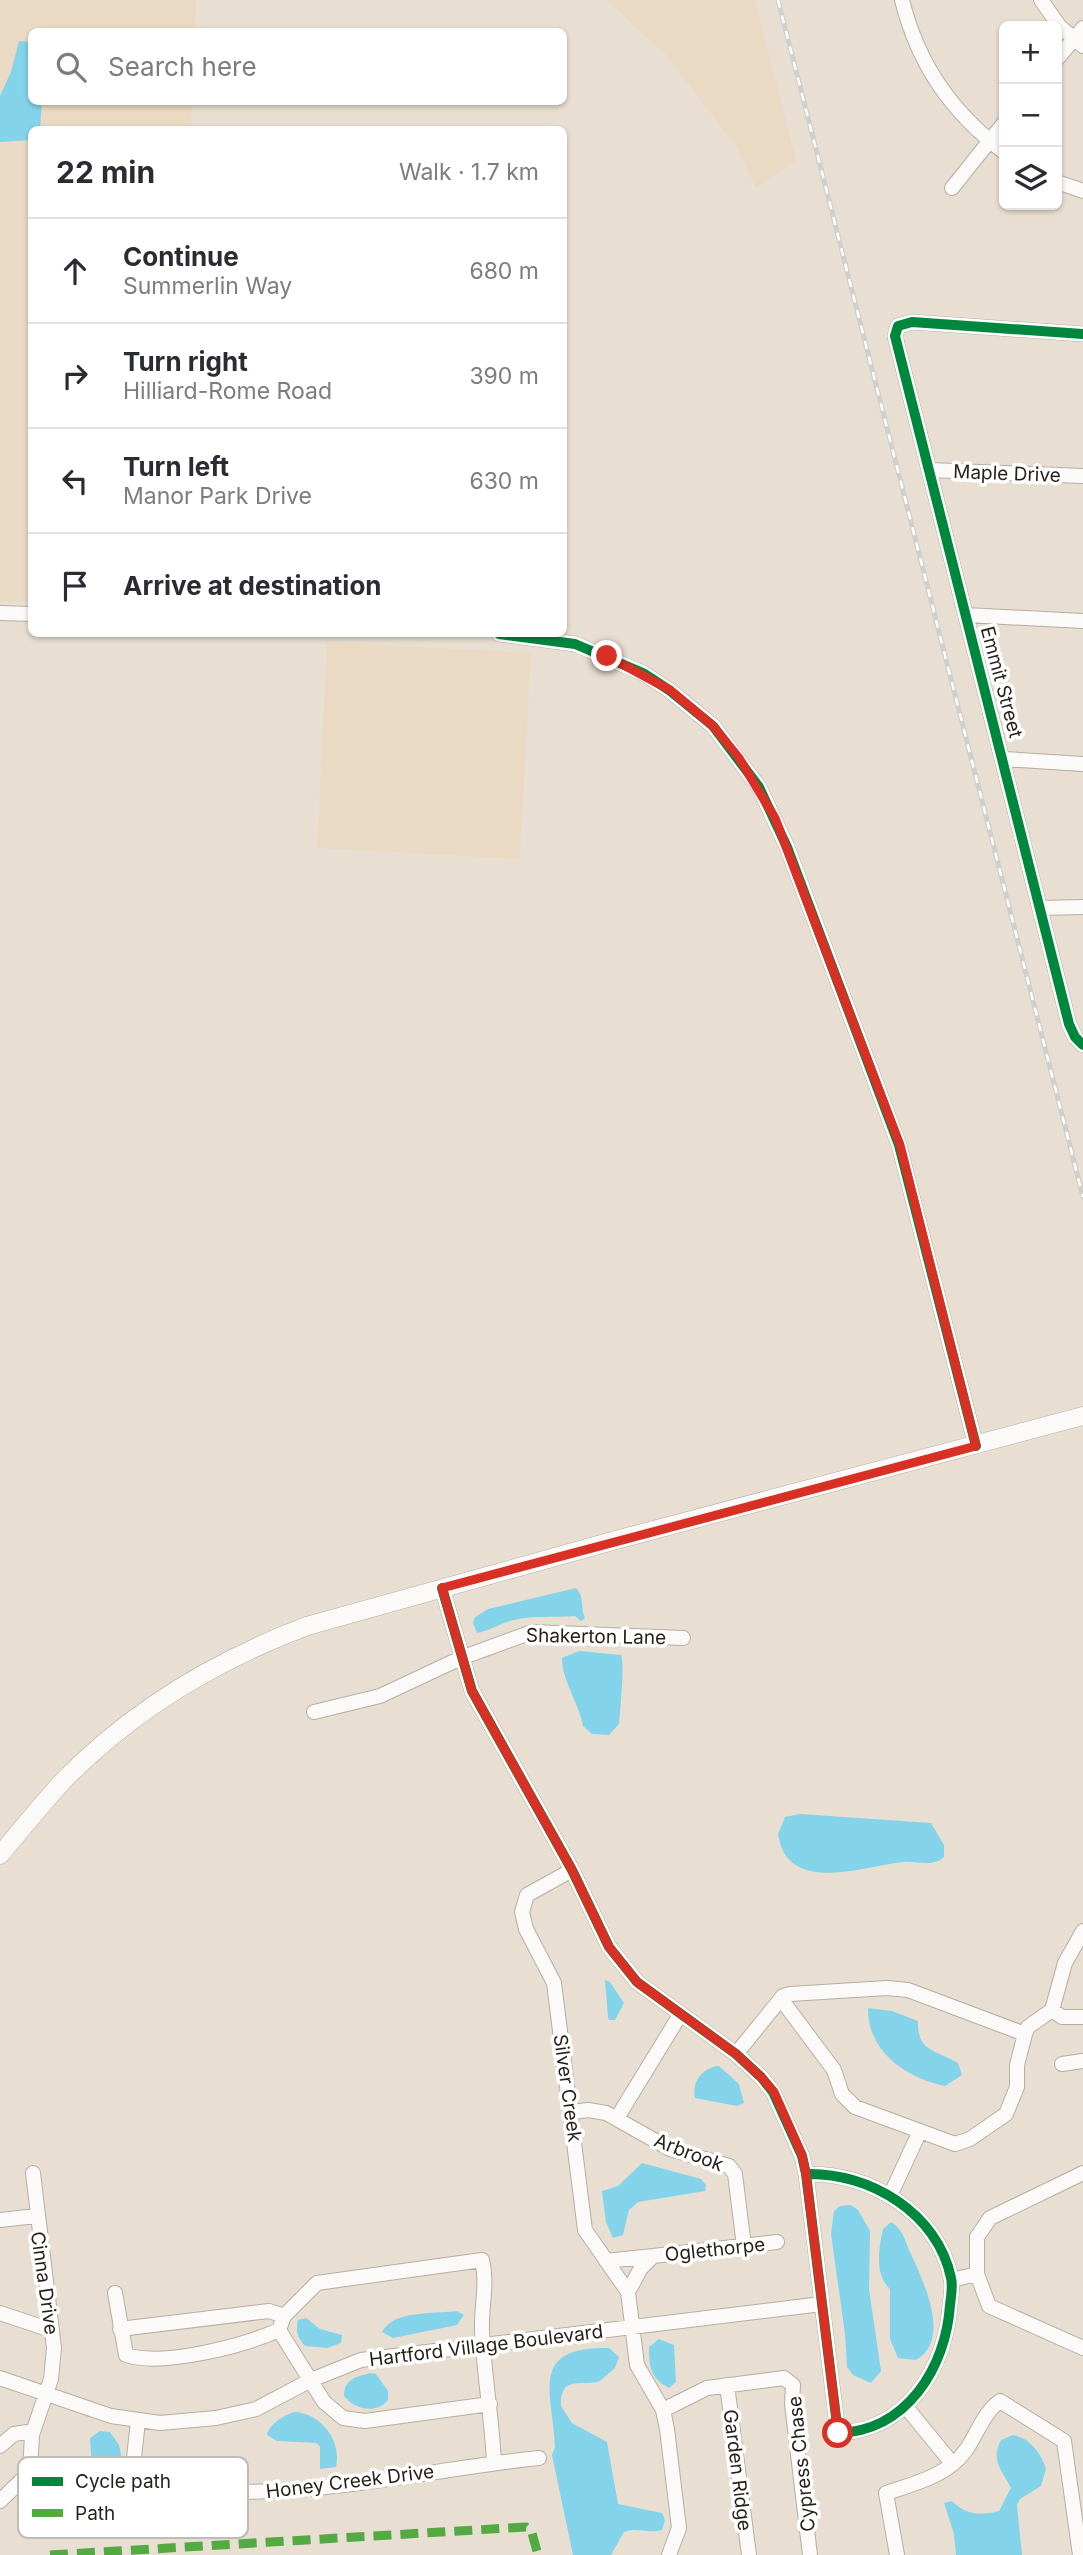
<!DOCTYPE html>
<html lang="en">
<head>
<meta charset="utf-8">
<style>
  :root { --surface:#fff; --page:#f2f2f3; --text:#2b2b33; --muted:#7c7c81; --line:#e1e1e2 }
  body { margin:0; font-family:Inter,sans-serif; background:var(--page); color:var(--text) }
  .controls { position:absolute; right:21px; top:21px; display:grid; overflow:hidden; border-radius:10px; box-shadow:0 2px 5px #0004 }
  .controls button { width:63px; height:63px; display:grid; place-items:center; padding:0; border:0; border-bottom:2px solid var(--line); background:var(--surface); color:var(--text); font:35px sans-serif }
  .stop { position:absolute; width:21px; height:21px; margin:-16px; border:5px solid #d93025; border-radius:50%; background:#fff }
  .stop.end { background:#d93025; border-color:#fff; box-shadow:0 2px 7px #0008 }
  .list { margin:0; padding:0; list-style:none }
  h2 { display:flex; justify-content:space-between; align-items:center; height:91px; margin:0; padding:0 28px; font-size:30px }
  h2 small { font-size:23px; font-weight:400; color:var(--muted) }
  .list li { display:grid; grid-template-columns:46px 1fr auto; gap:21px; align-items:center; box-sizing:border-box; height:105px; padding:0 28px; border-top:2px solid var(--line) }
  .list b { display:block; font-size:26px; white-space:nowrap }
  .list p { margin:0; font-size:23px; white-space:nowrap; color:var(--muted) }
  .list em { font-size:23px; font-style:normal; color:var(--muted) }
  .icon { flex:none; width:38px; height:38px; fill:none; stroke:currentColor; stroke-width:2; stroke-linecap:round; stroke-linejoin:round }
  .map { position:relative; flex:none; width:1083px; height:2555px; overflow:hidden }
  .search { position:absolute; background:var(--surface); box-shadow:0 2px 5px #0004; left:28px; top:28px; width:539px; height:77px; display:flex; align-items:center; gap:18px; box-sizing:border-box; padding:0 24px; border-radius:10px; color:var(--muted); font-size:26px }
  .panel { position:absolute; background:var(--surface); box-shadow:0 2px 5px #0004; left:28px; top:126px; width:539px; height:511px; border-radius:10px }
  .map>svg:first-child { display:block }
</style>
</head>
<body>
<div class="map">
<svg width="1083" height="2555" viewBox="0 0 1083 2555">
  <rect width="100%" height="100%" fill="#e8dfd2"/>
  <path fill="#eadac4" d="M0,0H196L195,31L32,32V102H192L190,129L32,130L31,602L0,601Z
    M606,0H755L796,160L756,188L735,145L666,55Z
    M327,642L531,653L520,859L317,848Z"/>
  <path fill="#83d4eb" d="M19,41L31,42L32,102H42L40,129L32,130L31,140L0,142V96L11,72Z
    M576,1588C585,1597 580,1607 585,1618L581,1621L575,1616C555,1618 533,1615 514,1620C501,1623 490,1631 477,1633L473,1623L475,1617L488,1609Z
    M579,1651L621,1655C625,1663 620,1712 619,1724L609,1735L592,1734L583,1726C579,1703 562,1681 562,1658Z
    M800,1814L931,1823L944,1845V1857C933,1868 916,1860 902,1862C861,1867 787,1895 778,1834L785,1817Z
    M605,1980L610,1982L624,2003L615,2020H609L608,2017Z
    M868,2008L892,2011L918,2021C917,2052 936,2050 958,2063L962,2075L945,2086C906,2078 867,2051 868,2008Z
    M719,2066L739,2084L744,2103L737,2106L695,2098C691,2082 703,2067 719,2066Z
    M642,2163L701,2179L706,2185L705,2191L638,2202L629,2210L623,2235L613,2238L606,2222L602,2191L618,2186Z
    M851,2205L858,2210L870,2231L869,2289L881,2371L871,2383L853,2375L847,2367L845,2334L831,2234L834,2211L840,2206Z
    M891,2222C904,2230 904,2240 911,2254C923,2281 952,2339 916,2360L898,2358L890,2339V2289C874,2275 879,2247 883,2229Z
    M457,2311L464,2315L457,2325L393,2338L382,2332C393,2310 434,2314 457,2311Z
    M306,2318L320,2329L342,2335L341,2343L327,2348L305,2346C298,2338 295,2331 298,2320Z
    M659,2339L674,2345L676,2382L669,2388C650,2378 649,2366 649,2347Z
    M609,2348L619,2357L615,2368L600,2381C582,2387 560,2374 561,2406L572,2423L607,2442L618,2504L662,2513L665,2520L662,2530C649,2534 636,2527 624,2532L611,2555H573L552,2455L555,2447C553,2394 527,2346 609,2348Z
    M370,2373L376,2374L388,2391V2400C376,2415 354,2409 344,2396C344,2379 356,2377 370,2373Z
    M295,2412C321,2414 342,2440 336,2467L320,2469V2447L317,2443L277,2441L267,2435C270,2423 284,2415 295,2412Z
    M100,2431L110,2432L119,2445L131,2503L162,2511L165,2518L129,2525H95L90,2438Z
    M1013,2435C1030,2438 1041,2453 1046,2469L1041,2486L1020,2499L1017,2505L1022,2555H956L954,2534L944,2503L952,2501C966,2515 980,2516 999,2511L1011,2488C1002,2470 990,2461 1001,2440Z"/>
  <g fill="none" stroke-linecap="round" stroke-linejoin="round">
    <defs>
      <path id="minor" d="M902,0C918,64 951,112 1004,152
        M1041,0L1060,27L1083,46
        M1057,59L1083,28
        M1057,182L1083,191
        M952,188L1004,123
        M1083,334L912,322L898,326L895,336L1069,1024L1075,1037L1083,1045
        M930,470L1083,476
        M0,613L32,614
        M966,615L1083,621
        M499,634L575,644L643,673L669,690L713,726L759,787L787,847L899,1145L976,1446
        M1004,759L1083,764
        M1041,908L1083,907
        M442,1588L472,1691L572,1870L609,1947L637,1982L736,2054L761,2077L773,2092L802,2156L806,2174L838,2433C907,2431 946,2367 950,2305C951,2297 953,2286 951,2278C938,2213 869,2172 806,2174
        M314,1712L380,1696L461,1658L532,1632L683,1638
        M572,1870L527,1895L522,1912L526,1929L554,1983L585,2230L628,2292L637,2365L663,2410L667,2429L679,2528L669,2555
        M781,1999L834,2070L842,2094L855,2107L955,2144L970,2139L1006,2114L1017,2087V2065L1025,2034L1028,2027L1052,2010L1065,1963L1083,1931
        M1052,2010L1062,2017H1083
        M736,2054L783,1996L790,1994L887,1988L908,1990L1025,2034
        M1062,2064L1083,2061
        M572,2112L588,2110L606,2113L670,2149L729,2166L735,2174L744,2246
        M617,2118L680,2015
        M890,2196L919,2133
        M0,2220L36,2216
        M606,2261L653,2256
        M977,2274V2237L990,2218L1083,2173
        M952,2280L977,2274L989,2306L1083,2348
        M628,2292L641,2268L653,2256L777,2242
        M115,2293L126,2355C163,2367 243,2346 279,2330L284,2316L317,2283L482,2260C488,2284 481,2306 482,2331C484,2375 492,2418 494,2463
        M0,2313L51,2330
        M120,2329L269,2311L284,2316
        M279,2330L324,2402L343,2418L365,2421L490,2404
        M0,2378L111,2416L160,2423L216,2418L256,2409L311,2380L361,2360L822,2304
        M727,2385L749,2555
        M906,2407L951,2462
        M663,2410L707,2388L784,2378L793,2385L792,2404L810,2555
        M138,2421L133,2467L139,2481C151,2487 167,2487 181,2488C300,2503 421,2470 539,2458
        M0,2446L14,2434L28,2432L32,2435
        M0,2501L30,2472L32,2435L51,2379L54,2348L33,2173
        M897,2555L886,2493C914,2484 949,2475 966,2450C977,2434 984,2412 1000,2401L1064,2441L1080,2555"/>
      <path id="major" d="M0,1855C22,1829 43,1802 66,1778C134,1709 217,1660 307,1626L616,1540L1083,1416"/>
    </defs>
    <use href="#minor" stroke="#b5aea4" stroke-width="16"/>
    <use href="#major" stroke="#b5aea4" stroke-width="19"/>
    <use href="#minor" stroke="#fcfaf8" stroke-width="14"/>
    <use href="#major" stroke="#fcfaf8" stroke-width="18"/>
    <defs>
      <path id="rail" d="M778,0L1083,1197"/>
    </defs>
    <use href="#rail" stroke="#d1cfcb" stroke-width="5"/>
    <use href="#rail" stroke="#fff" stroke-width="2.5" stroke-dasharray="8" stroke-linecap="butt"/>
    <path stroke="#53aa42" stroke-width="9" stroke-dasharray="18 9" stroke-linecap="butt" d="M50,2555L526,2527L532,2533L538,2555"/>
    <defs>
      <path id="cycleway" d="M1083,334L912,322L898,326L895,336L1069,1024L1075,1037L1083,1045
        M499,634L575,644L643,673L669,690L713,726L759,787L787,847L899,1145L976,1446
        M442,1588L472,1691L572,1870L609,1947L637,1982L736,2054L761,2077L773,2092L802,2156L806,2174L838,2433C907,2431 946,2367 950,2305C951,2297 953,2286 951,2278C938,2213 869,2172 806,2174"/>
    </defs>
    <use href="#cycleway" stroke="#fff" stroke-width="15"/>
    <use href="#cycleway" stroke="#00873e" stroke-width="10"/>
  </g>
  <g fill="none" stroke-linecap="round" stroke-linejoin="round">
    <path stroke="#d93025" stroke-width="9" d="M607,656L670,690L713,726L739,758L775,818L900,1145L976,1446L442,1588L472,1691L572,1870L609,1947L637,1982L736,2054L761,2077L774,2092L802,2155L806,2174L838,2433"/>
  </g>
  <g text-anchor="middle" stroke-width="7" stroke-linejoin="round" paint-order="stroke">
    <g font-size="19" fill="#251f17" stroke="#fff">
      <text transform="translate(1007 473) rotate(2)" y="7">Maple Drive</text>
      <text transform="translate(1002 682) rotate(75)" y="7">Emmit Street</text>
      <text transform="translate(596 1636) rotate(1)" y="7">Shakerton Lane</text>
      <text transform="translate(568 2088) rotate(82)" y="7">Silver Creek</text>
      <text transform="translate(689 2152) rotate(21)" y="7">Arbrook</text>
      <text transform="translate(715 2249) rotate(-6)" y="7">Oglethorpe</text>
      <text transform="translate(45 2283) rotate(82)" y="7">Cinna Drive</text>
      <text transform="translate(486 2345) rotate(-7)" y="7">Hartford Village Boulevard</text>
      <text transform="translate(801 2464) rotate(-96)" y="7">Cypress Chase</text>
      <text transform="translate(738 2470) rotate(83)" y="7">Garden Ridge</text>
      <text transform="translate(350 2481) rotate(-7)" y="7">Honey Creek Drive</text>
    </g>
  </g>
  <rect x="18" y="2457" width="230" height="81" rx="10" fill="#fff" stroke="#bebcb9" stroke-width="2"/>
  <rect x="32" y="2477" width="31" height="9" fill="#00873e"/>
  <rect x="32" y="2509" width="31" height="8" fill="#53aa42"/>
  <g font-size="19" fill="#251f17">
    <text x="75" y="2488">Cycle path</text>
    <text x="75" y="2520">Path</text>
  </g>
</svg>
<div class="controls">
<button>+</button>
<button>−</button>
<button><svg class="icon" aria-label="layers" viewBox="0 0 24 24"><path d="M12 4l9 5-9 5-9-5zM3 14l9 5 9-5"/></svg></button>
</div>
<div class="stop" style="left:838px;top:2433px"></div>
<div class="stop end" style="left:607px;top:656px"></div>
<div class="search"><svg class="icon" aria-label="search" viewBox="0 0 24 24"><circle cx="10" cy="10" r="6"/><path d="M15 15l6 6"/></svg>Search here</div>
<section class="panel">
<h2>22 min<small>Walk · 1.7 km</small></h2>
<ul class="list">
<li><svg class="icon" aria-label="ahead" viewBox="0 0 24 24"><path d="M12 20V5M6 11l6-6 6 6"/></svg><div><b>Continue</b><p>Summerlin Way</p></div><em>680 m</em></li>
<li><svg class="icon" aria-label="right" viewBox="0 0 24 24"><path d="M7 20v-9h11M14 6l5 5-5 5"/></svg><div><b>Turn right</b><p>Hilliard-Rome Road</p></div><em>390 m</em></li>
<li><svg class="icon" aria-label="left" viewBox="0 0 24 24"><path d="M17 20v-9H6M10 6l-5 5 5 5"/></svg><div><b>Turn left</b><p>Manor Park Drive</p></div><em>630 m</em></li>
<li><svg class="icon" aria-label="arrive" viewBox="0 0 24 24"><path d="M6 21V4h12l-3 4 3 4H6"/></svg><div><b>Arrive at destination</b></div></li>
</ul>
</section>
</div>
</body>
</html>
